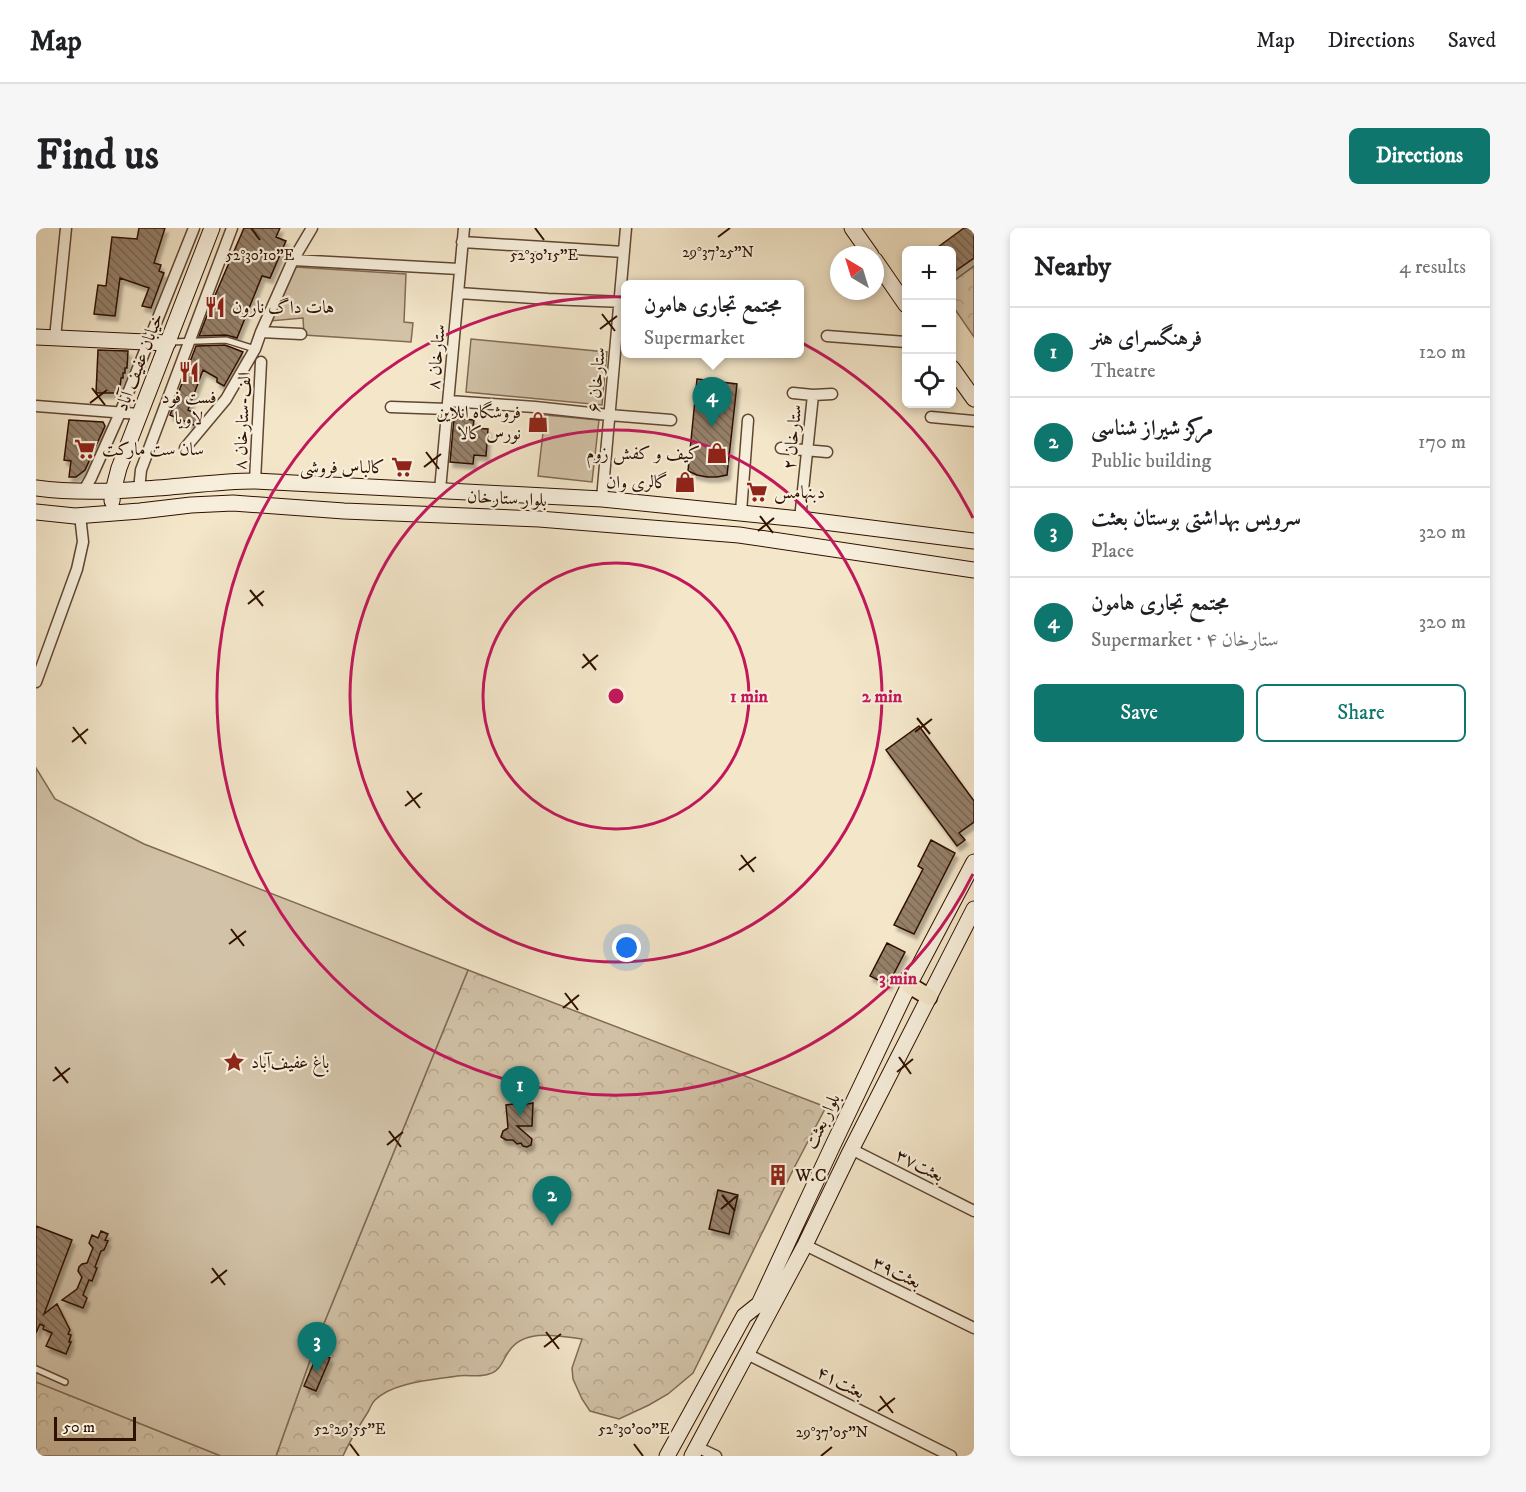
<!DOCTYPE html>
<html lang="en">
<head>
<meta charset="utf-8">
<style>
  :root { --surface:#fff; --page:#f6f6f6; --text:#202124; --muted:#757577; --line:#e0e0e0; --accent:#0f766e }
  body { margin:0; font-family:"IM FELL DW Pica",Amiri,serif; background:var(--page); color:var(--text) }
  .controls { position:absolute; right:18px; top:18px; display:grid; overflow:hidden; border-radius:9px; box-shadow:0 3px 9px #0003 }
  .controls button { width:54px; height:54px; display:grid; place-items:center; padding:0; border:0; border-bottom:2px solid var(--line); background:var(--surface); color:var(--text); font:30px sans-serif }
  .compass { position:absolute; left:794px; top:18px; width:54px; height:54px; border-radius:50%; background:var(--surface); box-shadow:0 3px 9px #0003; rotate:322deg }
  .scale { position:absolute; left:18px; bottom:15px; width:82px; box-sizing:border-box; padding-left:6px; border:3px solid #2f1100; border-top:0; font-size:16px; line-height:21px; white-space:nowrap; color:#2f1100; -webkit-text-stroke:4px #f7efdc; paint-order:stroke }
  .you { position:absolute; left:591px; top:720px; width:21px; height:21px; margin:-15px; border:4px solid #fff; border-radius:50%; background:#1a73e8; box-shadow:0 0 0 9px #1a73e833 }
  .badge { display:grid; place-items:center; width:39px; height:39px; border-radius:50%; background:var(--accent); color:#fff; font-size:20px; font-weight:700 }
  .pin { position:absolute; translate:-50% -50px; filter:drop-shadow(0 2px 3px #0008) }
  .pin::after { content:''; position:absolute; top:32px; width:21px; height:18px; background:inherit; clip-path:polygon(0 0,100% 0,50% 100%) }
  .popup { position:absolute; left:585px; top:52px; width:183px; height:78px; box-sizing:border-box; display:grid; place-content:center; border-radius:9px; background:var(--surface); filter:drop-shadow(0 2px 4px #0005); font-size:20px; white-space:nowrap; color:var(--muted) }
  .popup b { font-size:22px; color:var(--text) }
  .popup::after { content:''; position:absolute; left:50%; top:100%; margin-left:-12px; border:12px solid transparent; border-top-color:var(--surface) }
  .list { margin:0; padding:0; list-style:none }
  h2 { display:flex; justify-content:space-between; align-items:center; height:78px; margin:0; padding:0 24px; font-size:26px }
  h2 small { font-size:20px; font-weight:400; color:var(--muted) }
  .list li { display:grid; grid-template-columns:39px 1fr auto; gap:18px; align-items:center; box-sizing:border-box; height:90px; padding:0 24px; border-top:2px solid var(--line) }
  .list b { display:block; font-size:22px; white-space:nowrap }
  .list p { margin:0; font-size:20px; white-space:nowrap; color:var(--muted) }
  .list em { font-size:20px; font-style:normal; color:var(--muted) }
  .actions { display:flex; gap:12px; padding:18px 24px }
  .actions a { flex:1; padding:14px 0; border:2px solid var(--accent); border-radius:9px; text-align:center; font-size:21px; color:var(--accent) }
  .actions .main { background:var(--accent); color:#fff }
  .icon { flex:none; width:33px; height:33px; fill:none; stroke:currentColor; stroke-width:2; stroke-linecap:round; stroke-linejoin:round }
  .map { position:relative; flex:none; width:938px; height:1228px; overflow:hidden; border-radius:9px }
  header { display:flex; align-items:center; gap:36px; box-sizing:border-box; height:84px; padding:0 30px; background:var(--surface); border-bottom:2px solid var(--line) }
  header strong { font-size:28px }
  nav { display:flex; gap:33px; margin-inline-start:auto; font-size:21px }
  .intro { display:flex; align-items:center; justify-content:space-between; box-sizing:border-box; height:144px; padding:0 36px }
  h1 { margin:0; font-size:42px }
  .button { padding:15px 27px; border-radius:9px; background:var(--accent); color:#fff; font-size:21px; font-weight:700 }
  main { display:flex; gap:36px; padding:0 36px }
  aside { flex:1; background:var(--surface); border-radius:9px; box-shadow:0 3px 9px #0003 }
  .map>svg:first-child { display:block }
</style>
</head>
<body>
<header>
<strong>Map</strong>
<nav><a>Map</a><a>Directions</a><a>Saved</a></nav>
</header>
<div class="intro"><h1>Find us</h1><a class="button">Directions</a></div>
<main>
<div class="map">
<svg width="938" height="1228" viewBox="0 0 938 1228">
  <defs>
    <pattern id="forest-crowns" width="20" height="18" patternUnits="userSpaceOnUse" patternTransform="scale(1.5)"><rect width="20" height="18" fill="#d2c2a7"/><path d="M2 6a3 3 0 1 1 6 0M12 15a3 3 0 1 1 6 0" fill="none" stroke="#b5a68e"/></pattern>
    <pattern id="building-back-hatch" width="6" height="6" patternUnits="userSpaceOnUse" patternTransform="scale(1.5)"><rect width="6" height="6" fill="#958069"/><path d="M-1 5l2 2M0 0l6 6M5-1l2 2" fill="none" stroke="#7a6754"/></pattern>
    <filter id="shadow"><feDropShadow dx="3" dy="5" stdDeviation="1.5" flood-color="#0004"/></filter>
  </defs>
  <rect width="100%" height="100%" fill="#f3e6c9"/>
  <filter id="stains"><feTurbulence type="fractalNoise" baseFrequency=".00333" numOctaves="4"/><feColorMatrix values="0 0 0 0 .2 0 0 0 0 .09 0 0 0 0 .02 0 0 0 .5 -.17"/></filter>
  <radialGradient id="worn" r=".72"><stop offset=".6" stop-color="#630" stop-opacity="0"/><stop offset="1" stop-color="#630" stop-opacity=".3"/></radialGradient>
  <path fill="url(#forest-crowns)" stroke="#806a54" stroke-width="1.5" d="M938,38V109L916,77V54Z
    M432,742L790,879L758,940L657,1145L632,1166L613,1177L583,1191L554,1183L546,1171L537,1151L536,1140L546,1111C522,1108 489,1100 473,1123C467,1131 465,1143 453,1146C443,1150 432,1146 421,1148C397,1152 357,1154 339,1172C336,1175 334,1180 332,1184C323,1198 314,1212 307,1228H240L282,1110Z
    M0,1154L185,1228H0Z"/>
  <path fill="#d2c2a7" stroke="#806a54" stroke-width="1.5" d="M259,39L370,46L368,94L377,95L375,114L268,107L267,90L234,93Z
    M435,111L571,124L566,177L430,164Z
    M509,187L563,192L556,254L502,248Z
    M0,540L19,571L108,616L432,742L282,1110L240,1228H185L0,1154Z"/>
  <path fill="url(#building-back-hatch)" stroke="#2f1100" stroke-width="1.5" filter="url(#shadow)" d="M103,0H129L118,35L125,37L123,43L128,45L115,80L106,78L113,60L84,50L79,88L58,86L62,57L70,58L76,9L101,11Z
    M208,0H244L240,9L250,13L234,50L226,48L201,110L190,107L163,108L177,72Z
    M928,0H938V30L915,46V22H898Z
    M189,117L207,124L188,158L181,154V150L167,142L152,182L166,188L158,197L134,187L160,118Z
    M62,122L92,123L91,140H89V145H87V150H85L84,160H81V165H60Z
    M661,151L701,156L691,247L681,249H671L661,247L652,243Z
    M418,190L438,192L437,200L452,201L450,228L438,227L437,236L414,234Z
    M33,192L67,194L69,198L49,242L40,249H33L35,233L28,232Z
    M883,498L938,573V594L923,605L929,612L921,618L850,522Z
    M895,612L919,625L878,706L858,697L887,641L882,638Z
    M851,715L869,724L852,757L834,748Z
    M484,875L486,877L497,875L496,898H481L496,911L495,917L491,919L487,918L485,915L481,916L477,912H470L465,909L467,903L472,900L470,877Z
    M682,962L702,967L693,1006L673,1001Z
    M0,998L36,1012L8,1086L21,1076L34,1102L32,1106L35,1107L33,1114H35L30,1126L10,1118L16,1105L7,1101L8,1098L4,1096L0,1105Z
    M65,1003L72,1006L69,1012L72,1013L68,1022L65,1023L59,1039L61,1040L56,1053L53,1052L47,1067L51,1070L47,1080L26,1072L41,1061L46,1049L42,1043L43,1039L46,1036L51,1035L57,1020L53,1015L56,1007L62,1010Z
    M282,1125L294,1130L280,1163L268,1158Z"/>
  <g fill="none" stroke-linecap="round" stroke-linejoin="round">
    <defs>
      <path id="lane" d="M135,114L190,112L219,121
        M0,1141L29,1154"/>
      <path id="street" d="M426,14L588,24
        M257,32L423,41
        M423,65L512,71L589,74
        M225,104L265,106
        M791,108L870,114
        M19,110L30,0
        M757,165L777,167L796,166
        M413,173L499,179L573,187L635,192
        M0,178L103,186
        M355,179L412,181
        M895,189L938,193
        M149,220L190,171L219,121L225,104L257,32L276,0
        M745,220L791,224
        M219,253L225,134
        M103,262L105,242L196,0
        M404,262L428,0
        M47,264L55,250L84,185L158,0
        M566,271L590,0
        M705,284L712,192
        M764,291L777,167
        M0,454L41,341L47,314L44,287
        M815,921L938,983
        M769,1017L938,1100
        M711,1126L915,1228
        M661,1219L680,1228"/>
      <path id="secondary" d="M816,0L835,27
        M839,32L870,77
        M0,109L132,115
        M916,140L938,171
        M0,260C36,265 71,264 107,261C145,259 182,253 219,253L566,271L764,291L938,313
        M76,273L77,263L83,240L176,0
        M0,284L39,288L104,283L155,277L197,275L308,283L503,291L703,307L938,342
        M631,1228L708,1088L723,1076L796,919L873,757L938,634
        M656,1228L769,1017L813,926L938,681"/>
      <path id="primary" d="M873,757L893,769"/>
    </defs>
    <use href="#lane" stroke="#604632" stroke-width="8"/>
    <use href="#street" stroke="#604632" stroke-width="13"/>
    <use href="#secondary" stroke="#2f1100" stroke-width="17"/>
    <use href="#primary" stroke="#2f1100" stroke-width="19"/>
    <use href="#lane" stroke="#f7efdc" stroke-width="5"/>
    <use href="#street" stroke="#f7efdc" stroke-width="10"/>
    <use href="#secondary" stroke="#f7efdc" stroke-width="15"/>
    <use href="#primary" stroke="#f3e6c9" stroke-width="16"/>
  </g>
  <path fill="none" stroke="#2f1100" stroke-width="2" d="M215,0L224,12M499,0L508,12M682,9L694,0M566,86L579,103M564,101L581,88M56,160L69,177M54,175L71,162M390,224L403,241M388,239L405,226M724,288L737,305M722,303L738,290M214,362L227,378M212,376L228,363M547,426L560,442M546,440L562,427M881,490L894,506M37,499L50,516M879,504L896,491M36,514L52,501M371,563L384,580M369,578L386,565M705,627L718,644M703,642L720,629M195,701L208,718M193,716L210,703M529,765L542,782M527,780L543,767M863,829L875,846M19,839L32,855M861,844L877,831M17,853L34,840M353,903L365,919M351,917L367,904M686,967L699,983M685,981L701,968M176,1040L189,1057M175,1055L191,1042M510,1104L523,1121M508,1119L525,1106M844,1168L857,1185M842,1183L859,1170M314,1216L323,1228M598,1216L607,1228M785,1228L796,1219"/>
  <g fill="none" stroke="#c2185b" stroke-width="3">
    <circle cx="580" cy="468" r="133"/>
    <circle cx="580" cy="468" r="266"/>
    <path d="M937 646A399 399 0 1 1 937 290"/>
  </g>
  <defs>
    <symbol id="restaurant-bare" viewBox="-9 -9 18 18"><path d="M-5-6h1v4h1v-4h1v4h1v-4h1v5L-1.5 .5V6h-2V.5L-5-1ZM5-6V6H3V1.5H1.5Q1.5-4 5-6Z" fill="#8f2418" stroke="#f7efdc" stroke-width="2.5" paint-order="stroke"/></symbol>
    <symbol id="shop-bare" viewBox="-9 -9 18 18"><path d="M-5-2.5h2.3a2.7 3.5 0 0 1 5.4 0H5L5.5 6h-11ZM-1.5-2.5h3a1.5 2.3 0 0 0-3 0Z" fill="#8f2418" stroke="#f7efdc" stroke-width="2.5" paint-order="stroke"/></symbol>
    <symbol id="supermarket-bare" viewBox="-9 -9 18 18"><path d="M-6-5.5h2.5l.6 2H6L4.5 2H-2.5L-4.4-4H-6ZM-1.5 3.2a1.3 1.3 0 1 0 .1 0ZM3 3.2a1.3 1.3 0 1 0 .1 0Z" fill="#8f2418" stroke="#f7efdc" stroke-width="2.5" paint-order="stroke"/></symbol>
    <symbol id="sight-bare" viewBox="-9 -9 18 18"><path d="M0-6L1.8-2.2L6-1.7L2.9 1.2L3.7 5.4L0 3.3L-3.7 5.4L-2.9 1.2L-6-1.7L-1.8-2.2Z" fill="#8f2418" stroke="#f7efdc" stroke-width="2.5" paint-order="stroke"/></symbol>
    <symbol id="building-bare" viewBox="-9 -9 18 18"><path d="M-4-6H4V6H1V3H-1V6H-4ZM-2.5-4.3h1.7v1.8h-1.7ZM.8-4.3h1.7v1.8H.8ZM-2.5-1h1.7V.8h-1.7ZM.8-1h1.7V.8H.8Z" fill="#8f2418" stroke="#f7efdc" stroke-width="2.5" paint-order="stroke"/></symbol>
  </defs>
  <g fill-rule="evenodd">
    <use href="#restaurant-bare" x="164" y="64" width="30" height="30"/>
    <use href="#restaurant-bare" x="138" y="129" width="30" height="30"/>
    <use href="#shop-bare" x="487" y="179" width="30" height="30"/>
    <use href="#supermarket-bare" x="34" y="206" width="30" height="30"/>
    <use href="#shop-bare" x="666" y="210" width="30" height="30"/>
    <use href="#supermarket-bare" x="351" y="224" width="30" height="30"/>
    <use href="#shop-bare" x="634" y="239" width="30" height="30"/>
    <use href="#supermarket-bare" x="706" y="249" width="30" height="30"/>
    <use href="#sight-bare" x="183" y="819" width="30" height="30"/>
    <use href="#building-bare" x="727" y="932" width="30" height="30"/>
  </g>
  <g text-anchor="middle" stroke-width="4.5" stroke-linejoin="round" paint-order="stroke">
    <g font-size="18" fill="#2f1100" stroke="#f7efdc" text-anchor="start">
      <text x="196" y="85">هات داگ نارون</text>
      <text x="153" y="175" text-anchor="middle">فست فود<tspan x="153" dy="21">لاویا</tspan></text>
      <text x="485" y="190" text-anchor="end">فروشگاه انلاین<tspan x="485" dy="21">نورس کالا</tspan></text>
      <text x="66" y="227">سان ست مارکت</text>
      <text x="664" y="231" text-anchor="end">کیف و کفش زوم</text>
      <text x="349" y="245" text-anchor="end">کالباس فروشی</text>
      <text x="632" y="260" text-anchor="end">گالری وان</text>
      <text x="738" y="270">دبنهامس</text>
      <text x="215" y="840">باغ عفیف‌آباد</text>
      <text x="759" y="953">W.C</text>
    </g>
    <g font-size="18" fill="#2f1100" stroke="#f7efdc">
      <text transform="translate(400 129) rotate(-85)" y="6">ستارخان ۸</text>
      <text transform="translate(103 134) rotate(-69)" y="6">خیابان عفیف آباد</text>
      <text transform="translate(560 152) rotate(-85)" y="6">ستارخان ۶</text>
      <text transform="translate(206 193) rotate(-87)" y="6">۸ الف-ستارخان</text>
      <text transform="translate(756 209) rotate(-84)" y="6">۲ ستارخان</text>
      <text transform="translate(471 270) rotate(3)" y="6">بلوار ستارخان</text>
      <text transform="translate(786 893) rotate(-64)" y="6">بلوار بعثت</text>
      <text transform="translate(884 937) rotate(27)" y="6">بعثت۳۷</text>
      <text transform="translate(861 1044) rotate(26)" y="6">بعثت۳۹</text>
      <text transform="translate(805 1154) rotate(27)" y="6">بعثت۴۱</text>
    </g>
  </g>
  <g font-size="15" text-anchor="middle" fill="#2f1100" stroke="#f7efdc" stroke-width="4.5" stroke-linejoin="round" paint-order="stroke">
    <text x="682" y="29">29°37'25"N</text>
    <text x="224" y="32">52°30'10"E</text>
    <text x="508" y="32">52°30'15"E</text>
    <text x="314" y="1206">52°29'55"E</text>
    <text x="598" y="1206">52°30'00"E</text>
    <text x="796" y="1209">29°37'05"N</text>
  </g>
  <circle cx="580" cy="468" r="9" fill="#c2185b" stroke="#f7efdc" stroke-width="3"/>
  <g font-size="18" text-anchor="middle" font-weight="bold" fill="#c2185b" stroke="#f7efdc" stroke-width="4.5" stroke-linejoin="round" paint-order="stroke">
    <text x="713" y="474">1 min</text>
    <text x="846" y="474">2 min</text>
    <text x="862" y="756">3 min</text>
  </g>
  <rect width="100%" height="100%" filter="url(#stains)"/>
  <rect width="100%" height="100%" fill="url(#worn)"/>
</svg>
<div class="controls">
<button>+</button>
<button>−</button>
<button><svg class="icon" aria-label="locate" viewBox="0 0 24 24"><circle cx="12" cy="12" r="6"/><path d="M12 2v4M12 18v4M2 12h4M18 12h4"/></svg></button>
</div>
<svg class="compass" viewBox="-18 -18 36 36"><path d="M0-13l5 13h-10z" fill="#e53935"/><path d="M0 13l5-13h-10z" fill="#757577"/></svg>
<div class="scale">50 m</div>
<div class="you"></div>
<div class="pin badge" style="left:484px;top:888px">1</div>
<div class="pin badge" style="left:516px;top:998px">2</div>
<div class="pin badge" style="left:281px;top:1144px">3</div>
<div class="pin badge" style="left:676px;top:199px">4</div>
<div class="popup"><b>مجتمع تجاری هامون</b>Supermarket</div>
</div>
<aside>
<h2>Nearby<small>4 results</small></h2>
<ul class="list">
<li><span class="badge">1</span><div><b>فرهنگسرای هنر</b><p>Theatre</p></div><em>120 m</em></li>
<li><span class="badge">2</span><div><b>مرکز شیراز شناسی</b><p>Public building</p></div><em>170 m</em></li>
<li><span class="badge">3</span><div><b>سرویس بهداشتی بوستان بعثت</b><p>Place</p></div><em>320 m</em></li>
<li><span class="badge">4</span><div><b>مجتمع تجاری هامون</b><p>Supermarket · ۴ ستارخان</p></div><em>320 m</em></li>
</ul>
<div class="actions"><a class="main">Save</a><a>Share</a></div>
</aside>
</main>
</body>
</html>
